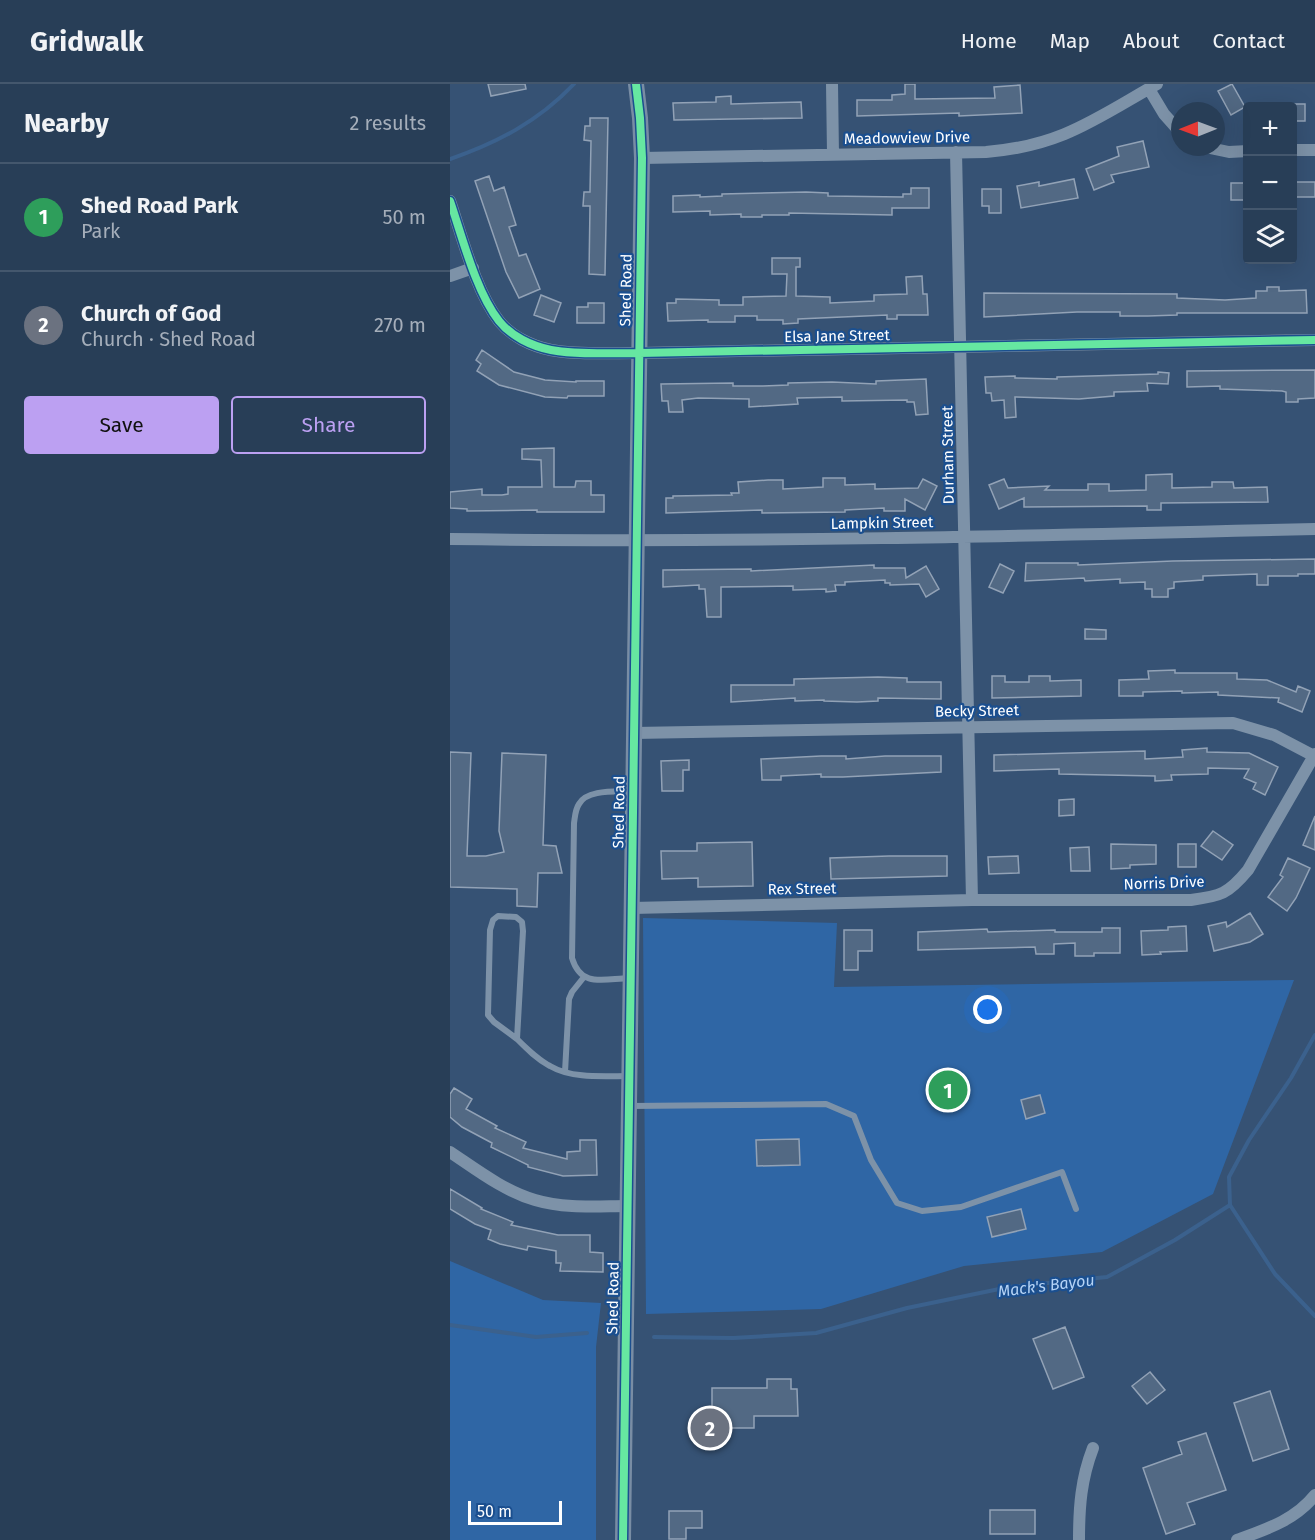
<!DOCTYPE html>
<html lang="en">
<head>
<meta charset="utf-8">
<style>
  :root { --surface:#283e57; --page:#344961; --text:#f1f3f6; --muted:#a5aeba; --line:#44576d; --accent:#bca0f2 }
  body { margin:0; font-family:"Fira Sans",sans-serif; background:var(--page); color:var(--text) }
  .controls { position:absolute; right:18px; top:18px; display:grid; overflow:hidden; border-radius:6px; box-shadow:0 6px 24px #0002 }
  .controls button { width:54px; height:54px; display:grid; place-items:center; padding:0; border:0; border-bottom:2px solid var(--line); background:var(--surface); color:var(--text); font:30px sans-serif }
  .compass { position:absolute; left:721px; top:18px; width:54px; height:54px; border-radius:50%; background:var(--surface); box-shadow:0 6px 24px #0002; rotate:269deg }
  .scale { position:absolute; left:18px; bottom:15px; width:94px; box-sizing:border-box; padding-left:6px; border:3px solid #fff; border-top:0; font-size:16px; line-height:21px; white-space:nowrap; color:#fff; -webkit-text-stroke:4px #1b4f8f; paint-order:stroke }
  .you { position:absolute; left:538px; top:926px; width:21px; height:21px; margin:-15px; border:4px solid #fff; border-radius:50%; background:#1a73e8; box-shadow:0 0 0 9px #1a73e833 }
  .badge { display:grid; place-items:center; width:39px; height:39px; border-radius:50%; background:var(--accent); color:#fff; font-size:20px; font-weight:700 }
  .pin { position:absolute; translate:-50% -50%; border:3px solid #fff; box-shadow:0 2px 6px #0006 }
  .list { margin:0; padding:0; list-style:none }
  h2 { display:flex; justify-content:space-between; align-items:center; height:78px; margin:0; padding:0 24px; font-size:26px }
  h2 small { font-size:20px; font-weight:400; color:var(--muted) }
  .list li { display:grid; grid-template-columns:39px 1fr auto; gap:18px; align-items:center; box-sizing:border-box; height:108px; padding:0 24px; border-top:2px solid var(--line) }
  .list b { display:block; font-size:22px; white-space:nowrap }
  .list p { margin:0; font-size:20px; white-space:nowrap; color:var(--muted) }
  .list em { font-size:20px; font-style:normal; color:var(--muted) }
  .actions { display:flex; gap:12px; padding:18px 24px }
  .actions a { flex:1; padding:14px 0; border:2px solid var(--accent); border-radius:6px; text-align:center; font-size:21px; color:var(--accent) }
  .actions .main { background:var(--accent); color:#111 }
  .icon { flex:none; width:33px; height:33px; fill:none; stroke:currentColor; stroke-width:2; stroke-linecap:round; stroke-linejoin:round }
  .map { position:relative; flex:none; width:865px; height:1456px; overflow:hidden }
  header { display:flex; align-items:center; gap:36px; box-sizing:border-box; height:84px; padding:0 30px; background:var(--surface); border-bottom:2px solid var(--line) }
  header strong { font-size:28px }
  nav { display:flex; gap:33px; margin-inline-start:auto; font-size:21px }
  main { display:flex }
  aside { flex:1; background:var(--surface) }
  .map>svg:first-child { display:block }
</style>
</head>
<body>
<header>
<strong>Gridwalk</strong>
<nav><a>Home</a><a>Map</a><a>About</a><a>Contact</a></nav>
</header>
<main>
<aside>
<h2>Nearby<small>2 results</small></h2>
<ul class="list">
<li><span class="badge" style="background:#2e9e5b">1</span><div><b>Shed Road Park</b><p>Park</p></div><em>50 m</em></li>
<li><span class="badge" style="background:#6b7280">2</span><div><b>Church of God</b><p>Church · Shed Road</p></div><em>270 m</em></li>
</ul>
<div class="actions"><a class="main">Save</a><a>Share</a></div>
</aside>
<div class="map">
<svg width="865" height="1456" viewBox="0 0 865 1456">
  <rect width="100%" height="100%" fill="#365274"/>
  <path fill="#2f66a5" d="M193,834L387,839L384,903L844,896L763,1110L652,1168L514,1182L371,1225L196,1230Z
    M0,1177L93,1216L151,1219L146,1263V1456H0Z"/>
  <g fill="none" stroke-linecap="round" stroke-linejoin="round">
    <path stroke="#3b618d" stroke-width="4" d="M0,75C47,59 89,37 124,0
      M780,1121L825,1190L865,1232
      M0,1241L86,1253L137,1249
      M204,1253L283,1254L366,1249L457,1224L559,1203L657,1193L725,1156L780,1121L779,1093L799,1056L841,994L865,951"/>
  </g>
  <path fill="#526984" stroke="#92a2b6" stroke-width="1.5" d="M38,0H75L76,5L41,12Z
    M455,0H465V15L545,14L544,3L570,1L572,29L509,32V29L407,32V16H442V11L455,10Z
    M782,0L795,23L781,31L768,7Z
    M281,12V20L351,18L352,34L224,36L223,19L266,18V13Z
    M843,20H855V37H843Z
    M140,34H158L155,191L139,190L140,122H133L134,108H140L141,57L134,56L135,42H140Z
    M693,57L699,83L661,91L664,98L644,106L636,85L669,72L667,63Z
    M39,92L44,107L54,103L66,141L59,143L69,172L76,170L90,205L69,214L56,188L25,97Z
    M624,95L628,114L571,124L567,102L589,98V102Z
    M843,98H865V113H843Z
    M781,99H798V116H781Z
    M461,104H479V124H442V131L339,129V131H312V133H291V130L260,131V127L223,128V112L250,111V113L272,112V110L356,108L378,109V112L453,113V110H461Z
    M532,105H551V129H539V122H532Z
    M322,174H350V183H346V212L380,213V219L424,217V211L457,210L456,193L472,192L473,210H477L478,231H447V235H437V231L348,235V239L333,240V236H307V232H285V238H258V236L218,237L217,219H226V215L269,216V221H293V213L336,212L337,190H322Z
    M817,203H829V207L856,206L857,229H727V231L698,232H670V228H627L534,233V209L727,210V214L775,216L806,214V207H817Z
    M91,211L111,219L104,238L84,231Z
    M138,219H154V239H127V223H138Z
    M32,266L64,288L95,296L126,298V297H154V312H118L117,314L95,313L49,301L27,287L31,280L26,276Z
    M865,286V314L848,315V318H836V308L832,307L770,305V302L737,303V287Z
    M708,288L719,289L718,300L697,299L698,307L664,308V312L629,315L565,313L566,333L555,334L554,316L542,317L541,309H536L535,293L565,292V294L607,295V293L708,290Z
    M476,295L478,330L466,331L464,318H457V316L392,317V313L347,314L348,320L299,323V315L248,314L232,316L233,328H219L218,317H212L211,300L283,299V302H313L338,301V299L382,298L426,300V297Z
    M104,364V403H125L126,397H141V411H154V428H87V426L17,427V425L0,424V408L32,405V411H52L58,410V403H92L91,376L72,375V365Z
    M722,390V404L762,403V398H783L784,404L817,403L818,418L711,419V426H697V422L574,423V414L549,425L539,401L554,395L558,404L599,402L595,406H638V400H659V407L696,406V391Z
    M373,394H395V401L425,400V405L468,404L473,395L487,402L475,426L455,415V427H434V424L395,426V428L312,429V426L216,429V414H223V412L282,411L281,409H289L288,398L318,396H333V405L373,403Z
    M865,475V490H848V492H818V501H807V490L753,492V496L724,498V504L718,505V513H702V505H695V498L670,499V495L635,497L634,494L575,497L576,479H628V481L723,477Z
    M550,480L564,487L553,509L539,503Z
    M424,481V484H455L456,494L476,482L489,505L476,513L469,500L440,501V499H435V496L395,498V501H385L386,507L376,508V505L343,506V502L271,503V533H257L255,505H249V501L213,503V486L301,485V487Z
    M635,545L656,546V555H635Z
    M725,586V589H787V595L817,596L846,608L848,602L860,607L852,628L828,618L829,614L768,611V608L732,609V607L693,608V612H669V596L699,595L698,587Z
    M542,592H555V598H579V592H600V597L631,596V612L542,614Z
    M428,593L457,594V598H491V615L428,614V617L407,618L374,617V616L345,617V614L281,618V601H344V595Z
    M757,664V668L799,669L828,683L815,711L803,705L806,699L794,694L799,685L758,684V690L721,691L722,696L705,697V692L609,690V685L544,687V671L695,667V675L733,673L732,666Z
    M0,668L21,669L17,772H36L54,768L49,747L52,669L96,671L93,761L106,762L112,789H88L87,823L67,822V805L0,803Z
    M371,672H396V675L435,672H491V688L393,693H371V690L331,692V696H312L311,675Z
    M239,676V686H233V707H212L211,677Z
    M624,715V731L609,732V716Z
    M865,732V766L853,761Z
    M763,747L783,761L772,776L751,762Z
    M302,758L303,802L248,803V794L212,795L211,767H247V759Z
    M661,760L706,761V780L680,781V784L661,785Z
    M728,760H746V783H728Z
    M639,763L640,787H621L620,764Z
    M439,772H497V792L381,795L380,774Z
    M568,772L569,789L539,790L538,773Z
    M838,774L860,784L846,814L837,827L818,813L833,793L830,791Z
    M800,829L813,850L800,858L764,867L758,842L776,838L777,843Z
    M736,842L737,867L710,868L711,870L692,871L691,847L718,846V843Z
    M652,844H670V869H644V872H625V859L604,860V870H586L585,863L468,866V848L537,845L538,848L605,846V848H652Z
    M394,846H422V867H408V886H394Z
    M4,1004L22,1015L16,1025L47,1042L45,1044L76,1058L73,1064L117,1075V1068L130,1067V1056H146L147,1091L113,1092L78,1083V1081L41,1063L42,1059L12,1043L0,1033V1010Z
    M590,1011L595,1029L576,1035L571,1016Z
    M349,1055L350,1081L307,1082L306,1056Z
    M0,1105L32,1124L31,1125L63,1138L61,1141L108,1151H140V1168L153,1169V1188L110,1187L111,1179H106V1167L78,1162L77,1166L50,1160L38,1155L41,1146L25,1140L0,1125Z
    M571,1125L576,1145L542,1153L537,1133Z
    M615,1243L634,1293L603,1305L583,1255Z
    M700,1288L715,1306L697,1320L682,1302Z
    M317,1295H341V1305H347L348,1332H304V1344H262V1304H317Z
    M820,1307L839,1365L803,1377L784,1319Z
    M756,1349L776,1406L737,1419L745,1440L716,1450L693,1384L732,1370L728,1358Z
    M540,1426H585V1450H540Z
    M219,1427H252V1444H236V1455H219Z"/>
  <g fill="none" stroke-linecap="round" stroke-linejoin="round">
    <path stroke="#7d92a8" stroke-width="6" d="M179,894C153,895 131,904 122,874L124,739C125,733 125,726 129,720C137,705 167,708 182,707
      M67,955L44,938L38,931L40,846L43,836L48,832L66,833L72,838L73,847L67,955C77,965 87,975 100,982C122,995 154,992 179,992
      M115,988L119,915L122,908L134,893
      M180,1022L376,1020L404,1032L421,1076L447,1119L472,1127L511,1123L612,1088L626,1125"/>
    <path stroke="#7d92a8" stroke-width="12" d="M382,0L383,70
      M699,5L714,30L730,48
      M755,63L779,68L798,67
      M842,66H865
      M506,68L522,816
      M192,74L536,68C611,62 645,35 707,0
      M0,117C12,152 26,208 49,237C61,252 81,262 101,266C129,271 160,269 189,269L865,256
      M0,192L23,184
      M0,455C288,459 577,452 865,445
      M184,649L783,639L824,651L864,672
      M182,824L522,816H741C771,812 778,810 798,786L865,670
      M0,1068C27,1086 54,1107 85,1116C115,1125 148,1122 178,1122
      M629,1456C629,1423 631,1395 643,1364
      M787,1456C817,1445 845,1436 865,1411"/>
    <path stroke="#798da4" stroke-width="16" d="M173,1456L192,74L190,34L186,0"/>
    <defs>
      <path id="cycleway" d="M0,117C12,152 26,208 49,237C61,252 81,262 101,266C129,271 160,269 189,269L865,256
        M173,1456L192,74L190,34L186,0"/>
    </defs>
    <use href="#cycleway" stroke="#1b4f8f" stroke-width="11"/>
    <use href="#cycleway" stroke="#66e7a1" stroke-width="8"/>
  </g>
  <g text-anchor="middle" stroke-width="4.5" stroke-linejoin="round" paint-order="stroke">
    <g font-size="15" fill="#fff" stroke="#1b4f8f">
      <text transform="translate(457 54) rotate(-1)" y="5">Meadowview Drive</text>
      <text transform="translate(176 206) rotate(-89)" y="5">Shed Road</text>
      <text transform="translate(387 252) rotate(-1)" y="5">Elsa Jane Street</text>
      <text transform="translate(498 371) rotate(-91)" y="5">Durham Street</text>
      <text transform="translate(432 439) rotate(-1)" y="5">Lampkin Street</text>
      <text transform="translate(527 627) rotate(-1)" y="5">Becky Street</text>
      <text transform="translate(169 728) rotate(-89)" y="5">Shed Road</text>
      <text transform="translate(714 799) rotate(-2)" y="5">Norris Drive</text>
      <text transform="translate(352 805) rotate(-1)" y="5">Rex Street</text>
      <text transform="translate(163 1214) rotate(-89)" y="5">Shed Road</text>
    </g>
    <g font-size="16" font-style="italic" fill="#b5d3f5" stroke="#1b4f8f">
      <text transform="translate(596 1201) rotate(-7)" y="6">Mack's Bayou</text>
    </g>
  </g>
</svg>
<div class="controls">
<button>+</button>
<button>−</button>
<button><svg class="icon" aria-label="layers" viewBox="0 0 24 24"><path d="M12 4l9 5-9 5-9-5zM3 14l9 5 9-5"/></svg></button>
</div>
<svg class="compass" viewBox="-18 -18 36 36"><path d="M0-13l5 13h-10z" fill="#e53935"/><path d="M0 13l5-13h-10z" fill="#a5aeba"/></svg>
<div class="scale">50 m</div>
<div class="you"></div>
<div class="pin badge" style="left:498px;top:1006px;background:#2e9e5b">1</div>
<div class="pin badge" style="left:260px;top:1344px;background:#6b7280">2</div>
</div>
</main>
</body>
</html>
